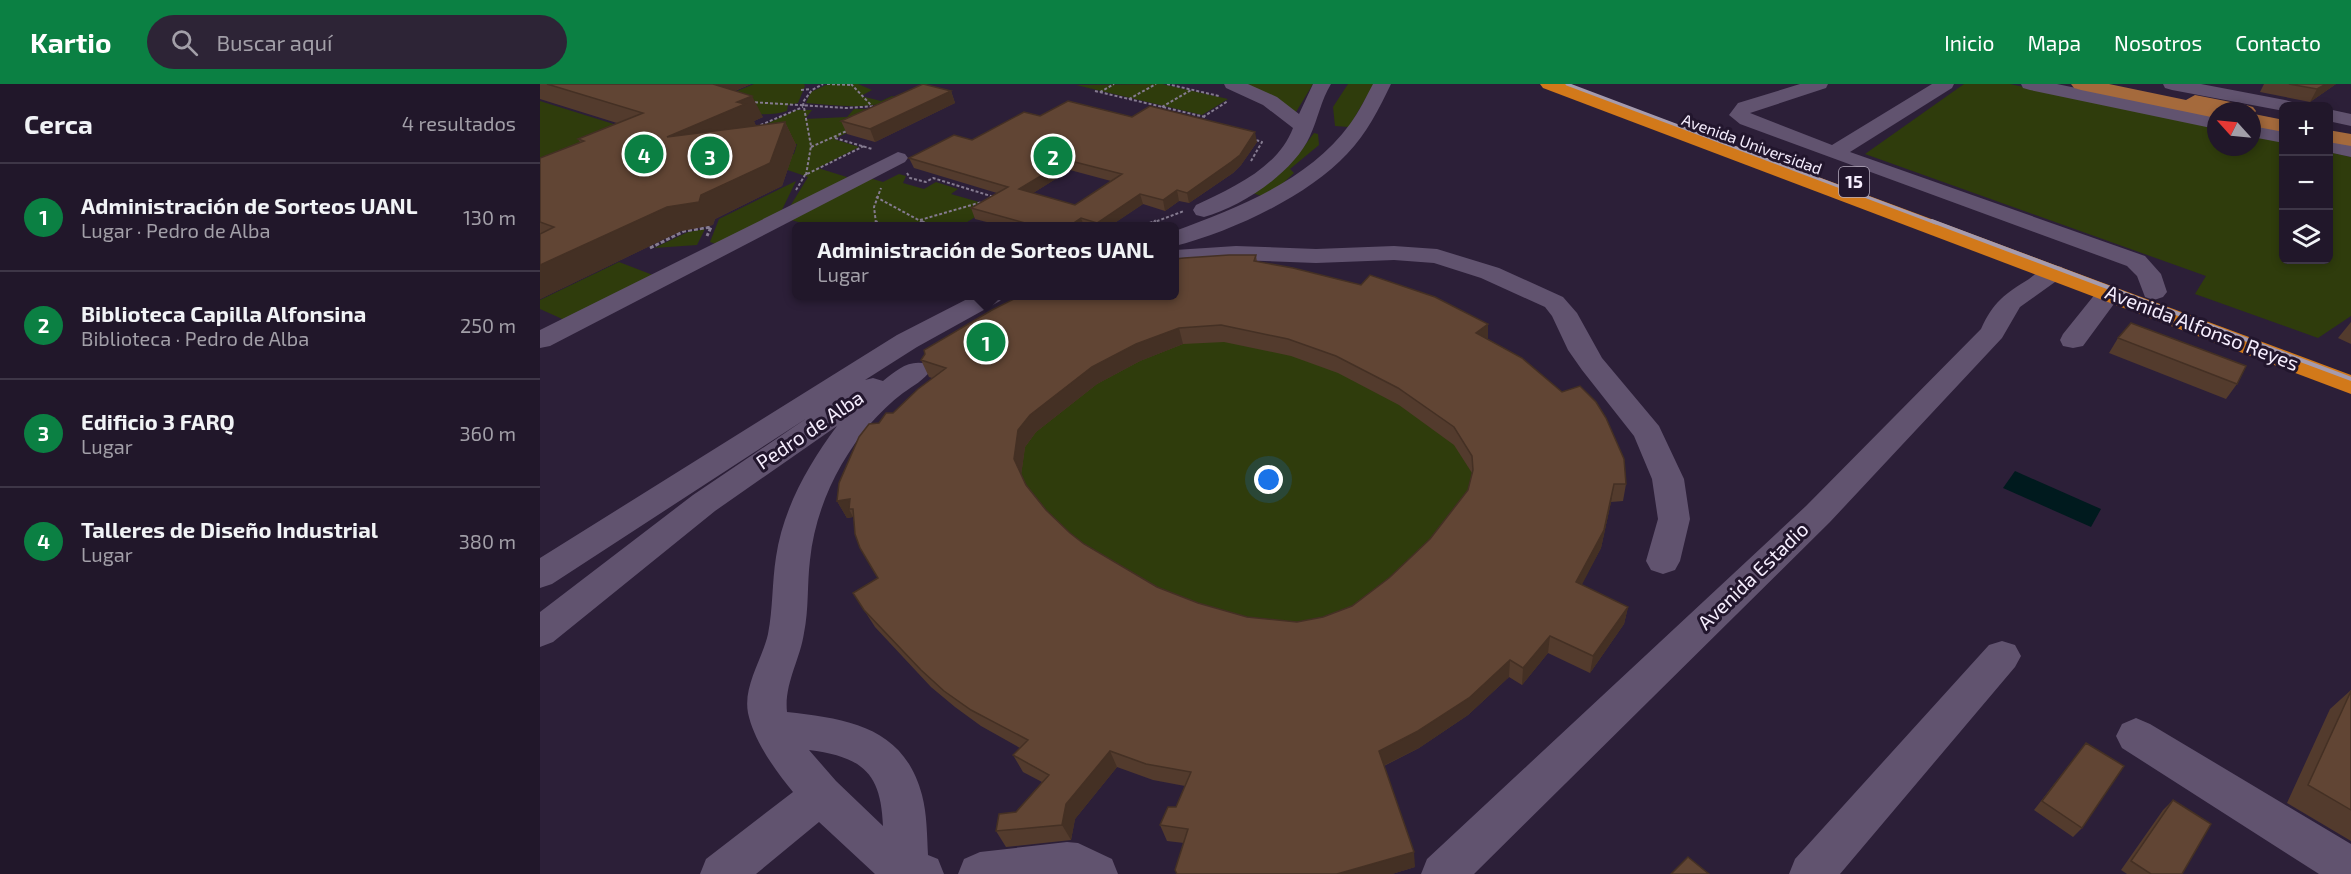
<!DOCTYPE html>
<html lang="es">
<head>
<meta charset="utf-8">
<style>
  :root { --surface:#21172a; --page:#2d2436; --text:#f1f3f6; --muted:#a29fa8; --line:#3e3647; --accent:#0b8043 }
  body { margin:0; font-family:"Exo 2",sans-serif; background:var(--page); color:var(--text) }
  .controls { position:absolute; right:18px; top:18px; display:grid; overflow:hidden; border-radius:9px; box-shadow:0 3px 9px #0003 }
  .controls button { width:54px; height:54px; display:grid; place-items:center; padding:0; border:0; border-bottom:2px solid var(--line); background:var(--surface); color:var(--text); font:30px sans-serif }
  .compass { position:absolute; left:1667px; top:18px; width:54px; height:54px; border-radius:50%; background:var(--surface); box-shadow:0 3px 9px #0003; rotate:297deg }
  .you { position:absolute; left:729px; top:396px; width:21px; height:21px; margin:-15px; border:4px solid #fff; border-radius:50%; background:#1a73e8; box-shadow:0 0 0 9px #1a73e833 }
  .badge { display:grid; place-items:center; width:39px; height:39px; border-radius:50%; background:var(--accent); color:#fff; font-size:20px; font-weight:700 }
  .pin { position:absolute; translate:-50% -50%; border:3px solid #fff; box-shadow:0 2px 6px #0006 }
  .popup { position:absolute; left:252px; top:138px; width:387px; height:78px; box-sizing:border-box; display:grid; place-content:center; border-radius:9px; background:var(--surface); filter:drop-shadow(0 2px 4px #0005); font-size:20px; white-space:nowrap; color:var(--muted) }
  .popup b { font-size:22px; color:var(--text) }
  .popup::after { content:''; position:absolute; left:50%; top:100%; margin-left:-12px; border:12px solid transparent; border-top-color:var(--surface) }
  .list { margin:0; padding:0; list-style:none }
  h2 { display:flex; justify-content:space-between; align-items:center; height:78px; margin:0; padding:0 24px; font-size:26px }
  h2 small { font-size:20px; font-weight:400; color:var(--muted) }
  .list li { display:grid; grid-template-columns:39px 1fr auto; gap:18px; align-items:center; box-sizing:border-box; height:108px; padding:0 24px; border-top:2px solid var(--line) }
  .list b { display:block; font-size:22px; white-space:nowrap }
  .list p { margin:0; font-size:20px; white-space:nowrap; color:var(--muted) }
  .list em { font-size:20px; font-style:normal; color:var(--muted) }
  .icon { flex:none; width:33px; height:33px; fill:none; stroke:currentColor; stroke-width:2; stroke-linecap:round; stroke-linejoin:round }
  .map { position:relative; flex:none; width:1811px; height:790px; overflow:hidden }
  header { display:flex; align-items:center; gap:36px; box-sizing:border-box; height:84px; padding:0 30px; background:var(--accent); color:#fff }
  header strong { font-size:28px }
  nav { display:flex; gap:33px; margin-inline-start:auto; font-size:21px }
  .search { width:420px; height:54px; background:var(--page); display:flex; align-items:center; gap:15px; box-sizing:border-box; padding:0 21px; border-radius:33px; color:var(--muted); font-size:22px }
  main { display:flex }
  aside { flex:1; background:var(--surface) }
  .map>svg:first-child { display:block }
</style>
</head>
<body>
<header>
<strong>Kartio</strong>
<div class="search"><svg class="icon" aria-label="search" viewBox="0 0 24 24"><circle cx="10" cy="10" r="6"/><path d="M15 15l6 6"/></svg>Buscar aquí</div>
<nav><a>Inicio</a><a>Mapa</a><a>Nosotros</a><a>Contacto</a></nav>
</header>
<main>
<aside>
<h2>Cerca<small>4 resultados</small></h2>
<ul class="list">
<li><span class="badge">1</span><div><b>Administración de Sorteos UANL</b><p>Lugar · Pedro de Alba</p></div><em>130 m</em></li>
<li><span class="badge">2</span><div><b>Biblioteca Capilla Alfonsina</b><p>Biblioteca · Pedro de Alba</p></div><em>250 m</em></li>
<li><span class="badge">3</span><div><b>Edificio 3 FARQ</b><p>Lugar</p></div><em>360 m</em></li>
<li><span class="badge">4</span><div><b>Talleres de Diseño Industrial</b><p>Lugar</p></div><em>380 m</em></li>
</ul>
</aside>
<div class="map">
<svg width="1811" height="790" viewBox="0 0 1811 790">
  <rect width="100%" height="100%" fill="#2c1f38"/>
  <path fill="#2f3c0c" d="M214,0H264L265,2L258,19L248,21L247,27C225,34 198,30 180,14Z
    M288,0H318L332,6L321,12L341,17L352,12L358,14C330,27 296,21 266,19L271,8Z
    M622,0L688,15L662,31L536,1Z
    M701,0H773L756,28Z
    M808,0H834L809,43L795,42L793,23Z
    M1424,0H1470L1676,44V63H1712V52L1743,58L1744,176H1788L1789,68L1811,73V232L1778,254L1655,210L1666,192L1325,70Z
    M0,17L112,52L0,101Z
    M314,25H325L346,31L294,55L319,63L278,84L313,95L246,129L268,93L233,81L237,72L254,70L257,60L241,62L222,42L256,26H272L265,35L307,33Z
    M774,49L778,50L779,61L750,85L754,89L741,101L721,112L713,109L759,69Z
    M359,90L366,92L363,99L384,105L396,98L418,105L411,110L453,122L424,140L431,142H271L245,134L326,93L343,98Z
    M256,97L239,132L176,160L170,158L179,135Z
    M165,145L157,161L114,164L148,148Z
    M79,178L118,193L29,238L0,225V216Z
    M635,212L962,296L883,633L345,408Z"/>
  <path fill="#001a1e" d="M1475,387L1561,425L1551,443L1463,404Z"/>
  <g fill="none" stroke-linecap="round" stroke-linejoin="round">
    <path stroke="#857b90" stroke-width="2" stroke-dasharray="3 2" stroke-linecap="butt" d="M287,0L312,1
      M311,0L332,22
      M627,0L679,12
      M261,6L271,5
      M555,7L665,33
      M560,8L574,0
      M589,15L616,0
      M210,18L306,24L337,22
      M622,23L651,6
      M663,33L688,17
      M216,43L263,23
      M295,54L332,65
      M271,63L309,46
      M711,77L722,58L713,55
      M367,89L370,94L386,98L393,94L454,113
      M266,91L271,62L263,18L272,6L283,0
      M256,106L265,91L324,62
      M336,113L384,139
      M380,136L442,118
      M570,138L572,139
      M336,139L334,123L341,104
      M612,139L644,127"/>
    <path stroke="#857b90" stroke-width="3" stroke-dasharray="4 2" stroke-linecap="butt" d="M336,137L338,142
      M381,137L390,142
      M570,138L583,142
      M603,142L616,137
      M110,164L144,147L171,143L167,152"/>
    <path fill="#61536f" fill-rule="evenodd" d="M684,0H708L737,13L759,30L773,0H791C781,16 778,35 770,52C754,88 702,123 664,133L656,131L653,126L656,121C692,104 738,84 753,44L723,21L686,4Z
      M833,0H851C839,25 827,49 807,70C768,112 691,148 635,162V147C699,123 768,97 810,40C819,28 826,13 833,0Z
      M1260,0H1288L1286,4L1210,29L1292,61L1392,0H1414L1412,4L1310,68L1605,172L1621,190L1627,208L1623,213L1614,216L1605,213L1597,192L1587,182L1200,40L1189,31L1198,19Z
      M1481,0H1517L1676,33V45L1490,6L1483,4Z
      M1623,0H1661L1745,16L1752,18L1755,22H1744V27L1632,6L1625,4Z
      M1788,25L1811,30V42L1788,37Z
      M1712,41L1744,47V59L1712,53Z
      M1788,56L1811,61V73L1788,68Z
      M358,68L365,70L368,74L365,78L10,262L0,264V246Z
      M696,162L776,165L854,162L897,165L959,184L1023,213L1037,229L1062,274L1119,342L1144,395L1150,435L1140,477L1135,486L1123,490L1111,486L1106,477L1118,435L1112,395L1094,352L1042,286L1028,266L1012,232L1005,223L941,194L894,179L854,176L776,179L696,176L635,180V166Z
      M1513,181L1522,183L1525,188L1522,193L1480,223L1462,254L1290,438L934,790H881L887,775L1266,422L1441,245C1453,218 1465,210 1489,195C1497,189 1503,183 1513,181Z
      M1569,201L1578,204L1582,209L1543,262L1533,264L1523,262L1520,256L1523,250L1560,204Z
      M433,212H464L460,217L377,263L325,296L333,294L343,297C357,286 369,275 387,280L391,286C384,296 373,302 363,309C351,318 340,329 330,340C298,378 275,426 270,476C267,500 269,525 264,549C260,576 244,600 247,628C309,635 364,643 382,711C387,730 387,751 388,771L398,775L404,790H335L279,738L216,790H160L166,775L253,708C235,686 214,657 208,629C203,602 222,576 228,550C233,525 232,498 236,473C243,425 268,381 297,342L175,427L13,558L0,563V528L153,411L267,334L12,500L0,504V474L357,251ZM269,666C322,673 341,688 343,742L296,697Z
      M1462,557L1475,561L1481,572L1475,583L1300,790H1249L1255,775L1449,561Z
      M1596,634L1610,640L1811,760V790H1779L1582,664L1576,652L1582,640Z
      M527,758L538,759L572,775L578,790H418L424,775L440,768Z"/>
    <path fill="#a56a3c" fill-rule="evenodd" d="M1531,0H1569L1646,16L1655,11L1706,21L1713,23L1716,27L1714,30L1744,36V48L1712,42V27H1676V34L1541,6L1534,4Z
      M1788,46L1811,50V62L1788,58Z"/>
    <path fill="#d2791a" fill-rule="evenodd" d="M1000,0H1028L1811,291V310L1003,4Z"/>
    <path stroke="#a59bae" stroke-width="3" d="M1027,0L1396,139"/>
    <path stroke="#a59bae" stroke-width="4" d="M1392,137L1811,295"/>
  </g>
  <path fill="#533b2d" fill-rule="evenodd" d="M0,0H211L195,7L223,33L214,37L216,42L245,38L256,61L242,102L175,135L173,141L141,147L0,215V74L40,58L38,55L77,39L0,15Z
    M1724,0H1796L1770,18L1720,8Z
    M411,7L415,19L335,58L307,50L301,37Z
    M592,33L717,58L701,81L693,89L649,119L639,117L625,127L603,120L570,142H462L435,135L431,124L457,109L374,84L369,74L432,56ZM530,86L571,97L535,121L493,109Z
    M716,171L717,178L948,256L1086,400L1083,417L1071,418L1061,464L1041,501L1088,523L1084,540L1050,589L1008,569L982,601L969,593L928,631L879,664L844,682L875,783L852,790H637L635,786L644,759L627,757L620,741L636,723L645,702L613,696L577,683L535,735L531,756L466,763L456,747L476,728L502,698L483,688L473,671L480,664L441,642L415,623L391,603L335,543L313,509L338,494L314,434L313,433L307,434L297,417L339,339L353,329L392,294L389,293L381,276L635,212ZM684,258L751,272L798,289L859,321L914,361L932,389L928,406L890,455L849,494L812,522L783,533L757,538L707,533L658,519L617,503L544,460L530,449L506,426L486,401L481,391L485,363L496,348L557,300L600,277L643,260Z
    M1811,238V260L1798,254Z
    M1578,254L1697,300L1686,315L1569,269Z
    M1811,606V757L1747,719L1790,625Z
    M1546,659L1542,744L1533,753L1494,726Z
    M1633,716L1642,790H1587L1581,786L1623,726Z"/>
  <path fill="#443024" d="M161,0H211L170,17Z
    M1786,0H1796L1770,18L1777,5Z
    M411,7L415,19L335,58L330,45Z
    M212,12L223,33L214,37L216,42L127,53L197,18Z
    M245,38L256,61L242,102L175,135L173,141L141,147L0,215V181L127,123L161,111Z
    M715,48L717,58L701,81L693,89L649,119L647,109Z
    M527,76L530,86L482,116L479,105Z
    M637,106L639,117L625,127L623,116Z
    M600,110L603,120L570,142H558L557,139Z
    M541,134L544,142H529Z
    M948,240V257L936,249Z
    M639,244L643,260L600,277L557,300L496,348L485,363L481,392L474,375L478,346L490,331L552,283L596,260Z
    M1074,400L1071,418L1061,464L1034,516L1036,498Z
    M310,415L309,425L313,433L307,434L297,417Z
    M1088,523L1084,540L1050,589L1053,572Z
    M1010,552L1008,569L982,601L983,584Z
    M970,576L969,593L928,631L879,664L841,683L839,667Z
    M570,667L577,683L535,735L531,756L522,741L526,720Z
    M874,768L875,783L852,790H797Z"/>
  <path fill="#614534" stroke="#443024" stroke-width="1.5" fill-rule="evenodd" d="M7,0H173L212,12L197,18L205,20L127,53L245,38L230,79L161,111L159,118L127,123L0,181V150L14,143L0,138V74L44,57L38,55L103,29Z
    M383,0L411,7L330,45L301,37Z
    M1749,0H1786L1777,5Z
    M528,17L592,33L610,22L715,48L700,71L691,78L647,109L637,106L623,116L600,110L557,139L541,134L529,142H496L431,124L468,103L369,74L414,51L432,56L484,28L500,32ZM527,76L582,90L535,121L479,105Z
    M689,171H716L714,177L753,184L821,201L830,191L895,213L948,240L936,249L982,274L1022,308L1040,302L1056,318L1066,334L1084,375L1086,400H1074L1064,446L1036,498L1088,523L1053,572L1010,552L983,584L970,576L929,614L878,647L839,667L874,768L797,790H637L635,786L648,745L620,741L628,723H636L651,688L606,680L570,667L526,720L522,741L456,747L459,730L476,728L509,691L473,671L488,656L431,626L404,607L381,586L324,526L313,509L338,494L320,464L315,450L313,425H309L310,415L297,417L299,399L319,353L329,340L339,339L346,329H353L378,305L406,284L381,276L385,270L384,266L452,226L480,212H635V175L644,174ZM681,241L748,255L796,272L858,304L914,343L932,372L933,386L928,406L890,455L849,494L812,522L783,533L757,538L707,533L658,519L617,503L544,460L530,449L506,426L486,401L474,375L478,346L490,331L552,283L596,260L639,244Z
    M1591,239L1706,282L1697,300L1578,254Z
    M1811,607V726L1768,701Z
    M1546,659L1584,682L1542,744L1502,717Z
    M1633,716L1671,740L1642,790H1611L1591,777Z
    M1148,773L1169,790H1131Z"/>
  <g text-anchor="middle" stroke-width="6" stroke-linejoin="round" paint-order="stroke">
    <g font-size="16" fill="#f6eefe" stroke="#22162d">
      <text transform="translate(1212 60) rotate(20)" y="6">Avenida Universidad</text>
    </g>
    <rect fill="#22162d" stroke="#b6adbf" stroke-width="1.5" x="1299" y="83" width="30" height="30" rx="4.5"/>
    <g font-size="18" font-weight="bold" fill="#f6eefe">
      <text x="1314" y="104">15</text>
    </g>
    <g font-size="20" fill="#f6eefe" stroke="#22162d">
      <text transform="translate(1662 244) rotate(21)" y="7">Avenida Alfonso Reyes</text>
      <text transform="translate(270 346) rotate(-34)" y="7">Pedro de Alba</text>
      <text transform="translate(1213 492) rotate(-44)" y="7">Avenida Estadio</text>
    </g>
  </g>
</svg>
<div class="controls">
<button>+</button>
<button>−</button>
<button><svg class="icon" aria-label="layers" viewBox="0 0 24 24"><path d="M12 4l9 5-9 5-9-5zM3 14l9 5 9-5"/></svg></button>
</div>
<svg class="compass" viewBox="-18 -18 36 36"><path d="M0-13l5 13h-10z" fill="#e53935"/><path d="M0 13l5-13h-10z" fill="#a29fa8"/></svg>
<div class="you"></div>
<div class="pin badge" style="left:446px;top:258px">1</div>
<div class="popup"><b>Administración de Sorteos UANL</b>Lugar</div>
<div class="pin badge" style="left:513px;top:72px">2</div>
<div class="pin badge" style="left:170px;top:72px">3</div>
<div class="pin badge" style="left:104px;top:70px">4</div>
</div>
</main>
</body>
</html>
